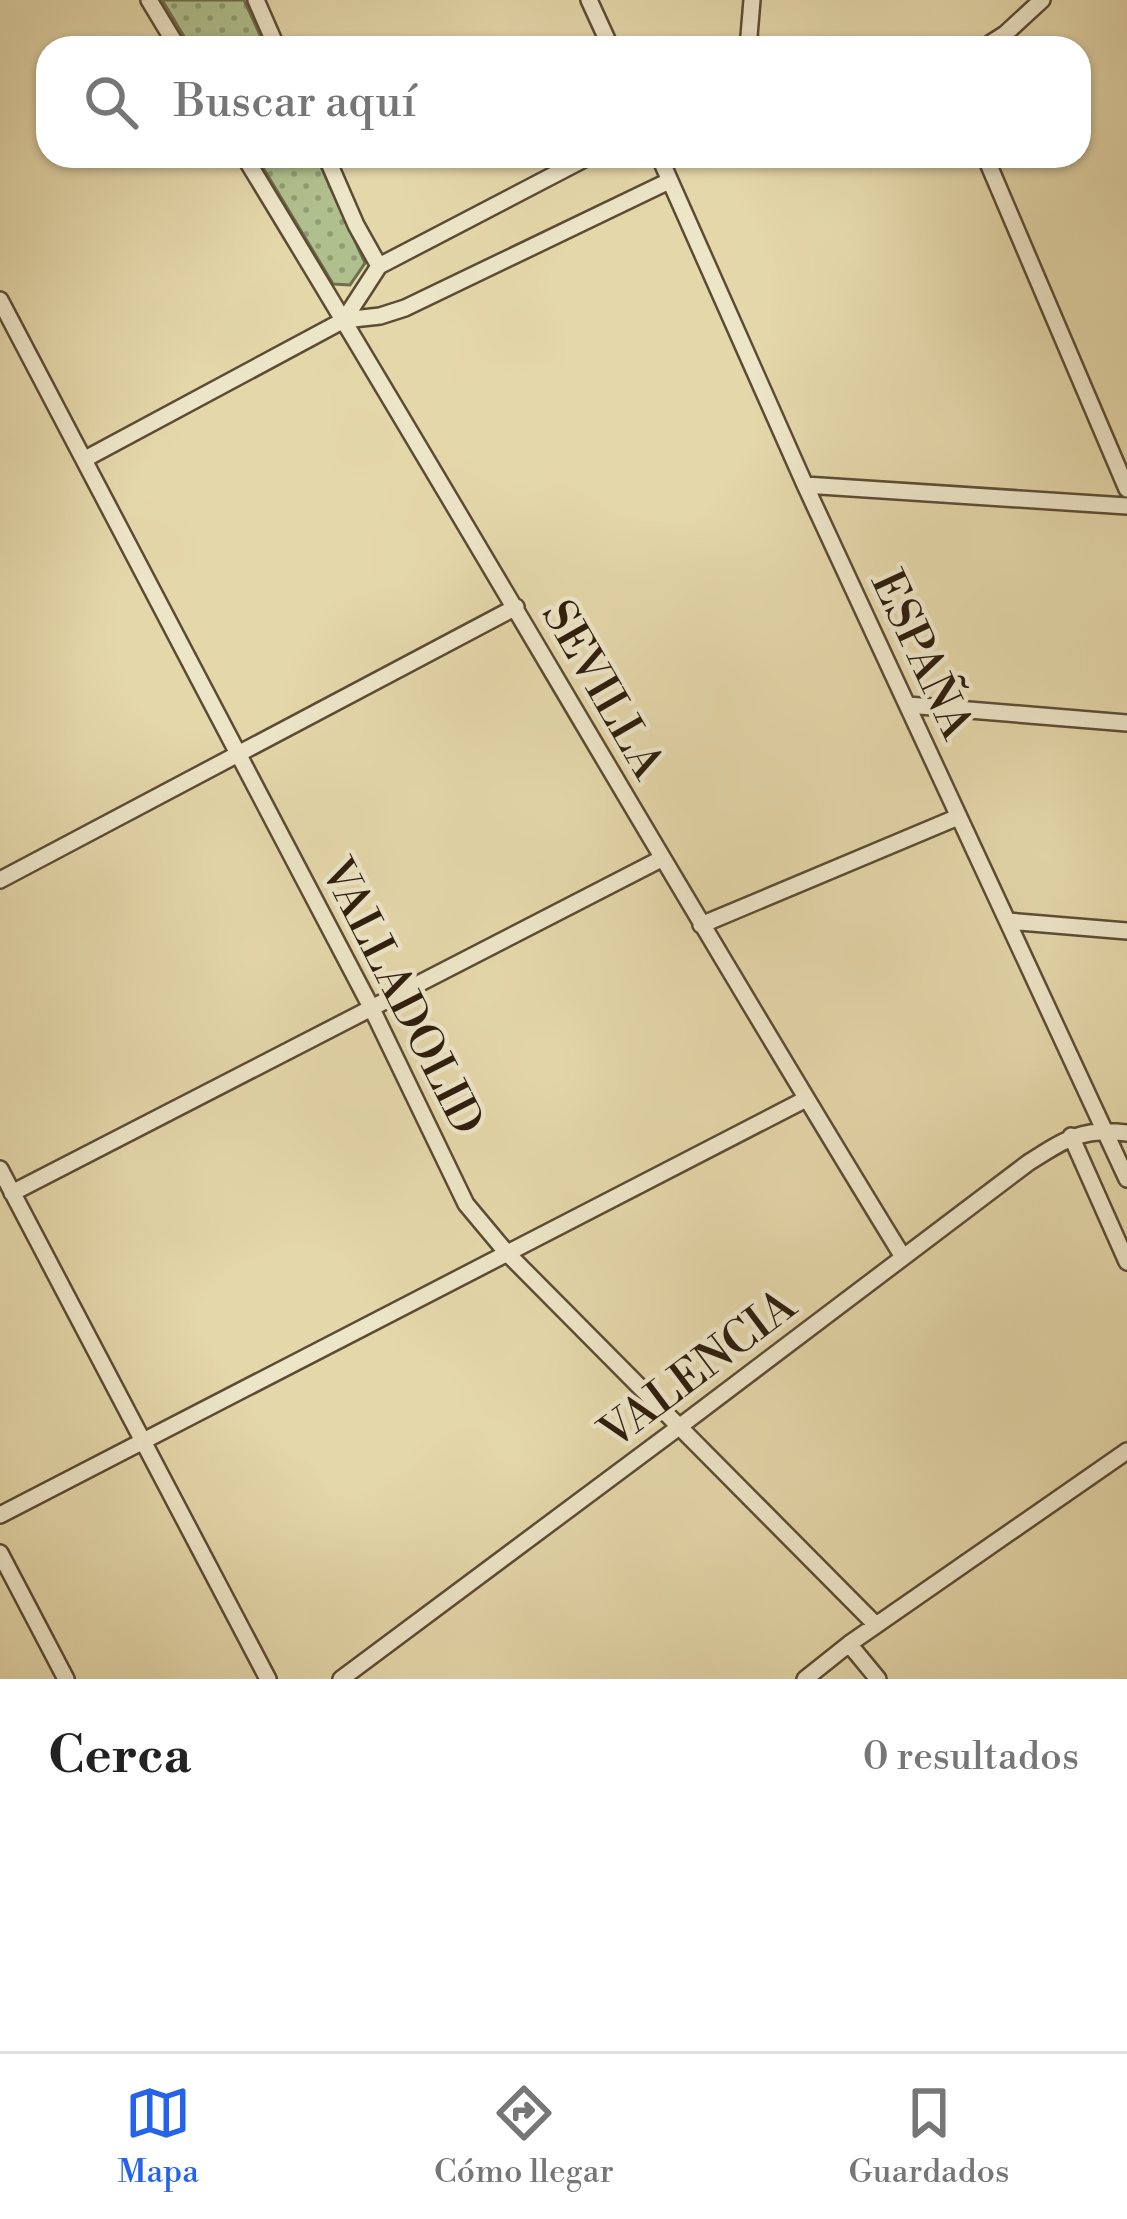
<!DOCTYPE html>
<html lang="es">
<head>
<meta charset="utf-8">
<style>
  :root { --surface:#fff; --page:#f6f6f6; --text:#222; --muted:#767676; --line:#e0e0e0; --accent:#2563eb }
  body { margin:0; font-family:"Libre Bodoni",serif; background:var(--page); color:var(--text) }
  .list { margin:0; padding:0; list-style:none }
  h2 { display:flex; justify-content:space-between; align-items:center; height:156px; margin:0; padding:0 48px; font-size:51px }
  h2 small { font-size:39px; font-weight:400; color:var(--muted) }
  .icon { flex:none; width:66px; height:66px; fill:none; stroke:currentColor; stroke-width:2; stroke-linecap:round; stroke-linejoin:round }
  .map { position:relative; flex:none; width:1127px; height:1679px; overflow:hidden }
  .search { position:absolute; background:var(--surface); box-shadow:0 3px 9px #0004; left:36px; right:36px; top:36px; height:132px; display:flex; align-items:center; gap:30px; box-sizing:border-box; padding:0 42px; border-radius:36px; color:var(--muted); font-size:45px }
  .sheet { height:372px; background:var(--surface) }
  nav { display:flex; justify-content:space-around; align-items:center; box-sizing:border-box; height:168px; border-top:3px solid var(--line); background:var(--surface); font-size:33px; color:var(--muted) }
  nav a { display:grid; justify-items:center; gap:6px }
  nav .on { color:var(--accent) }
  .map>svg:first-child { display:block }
</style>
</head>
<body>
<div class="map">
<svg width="1127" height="1679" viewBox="0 0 1127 1679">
  <defs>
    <pattern id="park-dots" width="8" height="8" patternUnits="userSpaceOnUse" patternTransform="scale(3)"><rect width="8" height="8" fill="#afbf8d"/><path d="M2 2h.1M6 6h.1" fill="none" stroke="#8f9b72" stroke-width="1.8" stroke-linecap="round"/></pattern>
  </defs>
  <rect width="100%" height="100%" fill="#e4d7aa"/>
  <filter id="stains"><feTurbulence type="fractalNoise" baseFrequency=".00167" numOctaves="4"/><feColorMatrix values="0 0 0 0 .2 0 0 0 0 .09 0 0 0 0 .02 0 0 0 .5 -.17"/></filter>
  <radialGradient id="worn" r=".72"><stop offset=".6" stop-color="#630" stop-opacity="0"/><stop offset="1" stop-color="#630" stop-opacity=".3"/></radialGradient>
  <path fill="url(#park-dots)" stroke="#6e6e4d" stroke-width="3" d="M162,0H244L266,48H191Z
    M256,156H316L365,263L350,285L333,284Z"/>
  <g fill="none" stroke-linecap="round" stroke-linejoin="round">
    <defs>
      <path id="street" d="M149,0L178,48
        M256,0L277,48
        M589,0L611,48
        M752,0L749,36L753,48
        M983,48L1005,34L1042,0
        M244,156C467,521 679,893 903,1257
        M326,156L356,225L379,266
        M659,156L805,485L1127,1179
        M985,156L1127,489
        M0,300L371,1007L466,1204L507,1253L876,1625
        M344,320L380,316L405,308L669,181
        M85,459L344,320L379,266L590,156
        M805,485L1127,506
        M908,705L1127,723
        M0,880L516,607
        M1008,921L1127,931
        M701,925L958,817
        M1071,1136L1127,1262
        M0,1169L268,1679
        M12,1193L661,859
        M0,1515L806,1099
        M0,1553L66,1679
        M849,1644L878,1679
        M341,1679L679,1427L1028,1163C1064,1140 1082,1127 1127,1133
        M805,1679L849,1644L1127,1451"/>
    </defs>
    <use href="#street" stroke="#5c4c34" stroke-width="20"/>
    <use href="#street" stroke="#ede5c8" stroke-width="15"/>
  </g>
  <g text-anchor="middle" stroke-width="9" stroke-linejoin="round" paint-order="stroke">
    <g font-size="45" fill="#2e1e0d" stroke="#ede5c8">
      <text transform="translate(923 654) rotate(65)" y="16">ESPAÑA</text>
      <text transform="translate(604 689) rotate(60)" y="16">SEVILLA</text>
      <text transform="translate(403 996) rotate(63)" y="16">VALLADOLID</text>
      <text transform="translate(697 1368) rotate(-37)" y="16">VALENCIA</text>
    </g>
  </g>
  <rect width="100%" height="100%" filter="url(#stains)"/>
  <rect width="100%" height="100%" fill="url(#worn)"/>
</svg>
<div class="search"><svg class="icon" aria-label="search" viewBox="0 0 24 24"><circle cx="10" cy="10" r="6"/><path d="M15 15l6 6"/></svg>Buscar aquí</div>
</div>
<section class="sheet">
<h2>Cerca<small>0 resultados</small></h2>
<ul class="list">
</ul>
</section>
<nav>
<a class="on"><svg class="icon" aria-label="map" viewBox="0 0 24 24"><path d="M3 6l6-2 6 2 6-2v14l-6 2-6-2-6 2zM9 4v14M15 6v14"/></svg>Mapa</a>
<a><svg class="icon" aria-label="directions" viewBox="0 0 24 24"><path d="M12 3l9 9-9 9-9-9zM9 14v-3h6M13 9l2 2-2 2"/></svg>Cómo llegar</a>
<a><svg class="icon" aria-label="saved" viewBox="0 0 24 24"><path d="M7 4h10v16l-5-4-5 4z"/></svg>Guardados</a>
</nav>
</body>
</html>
